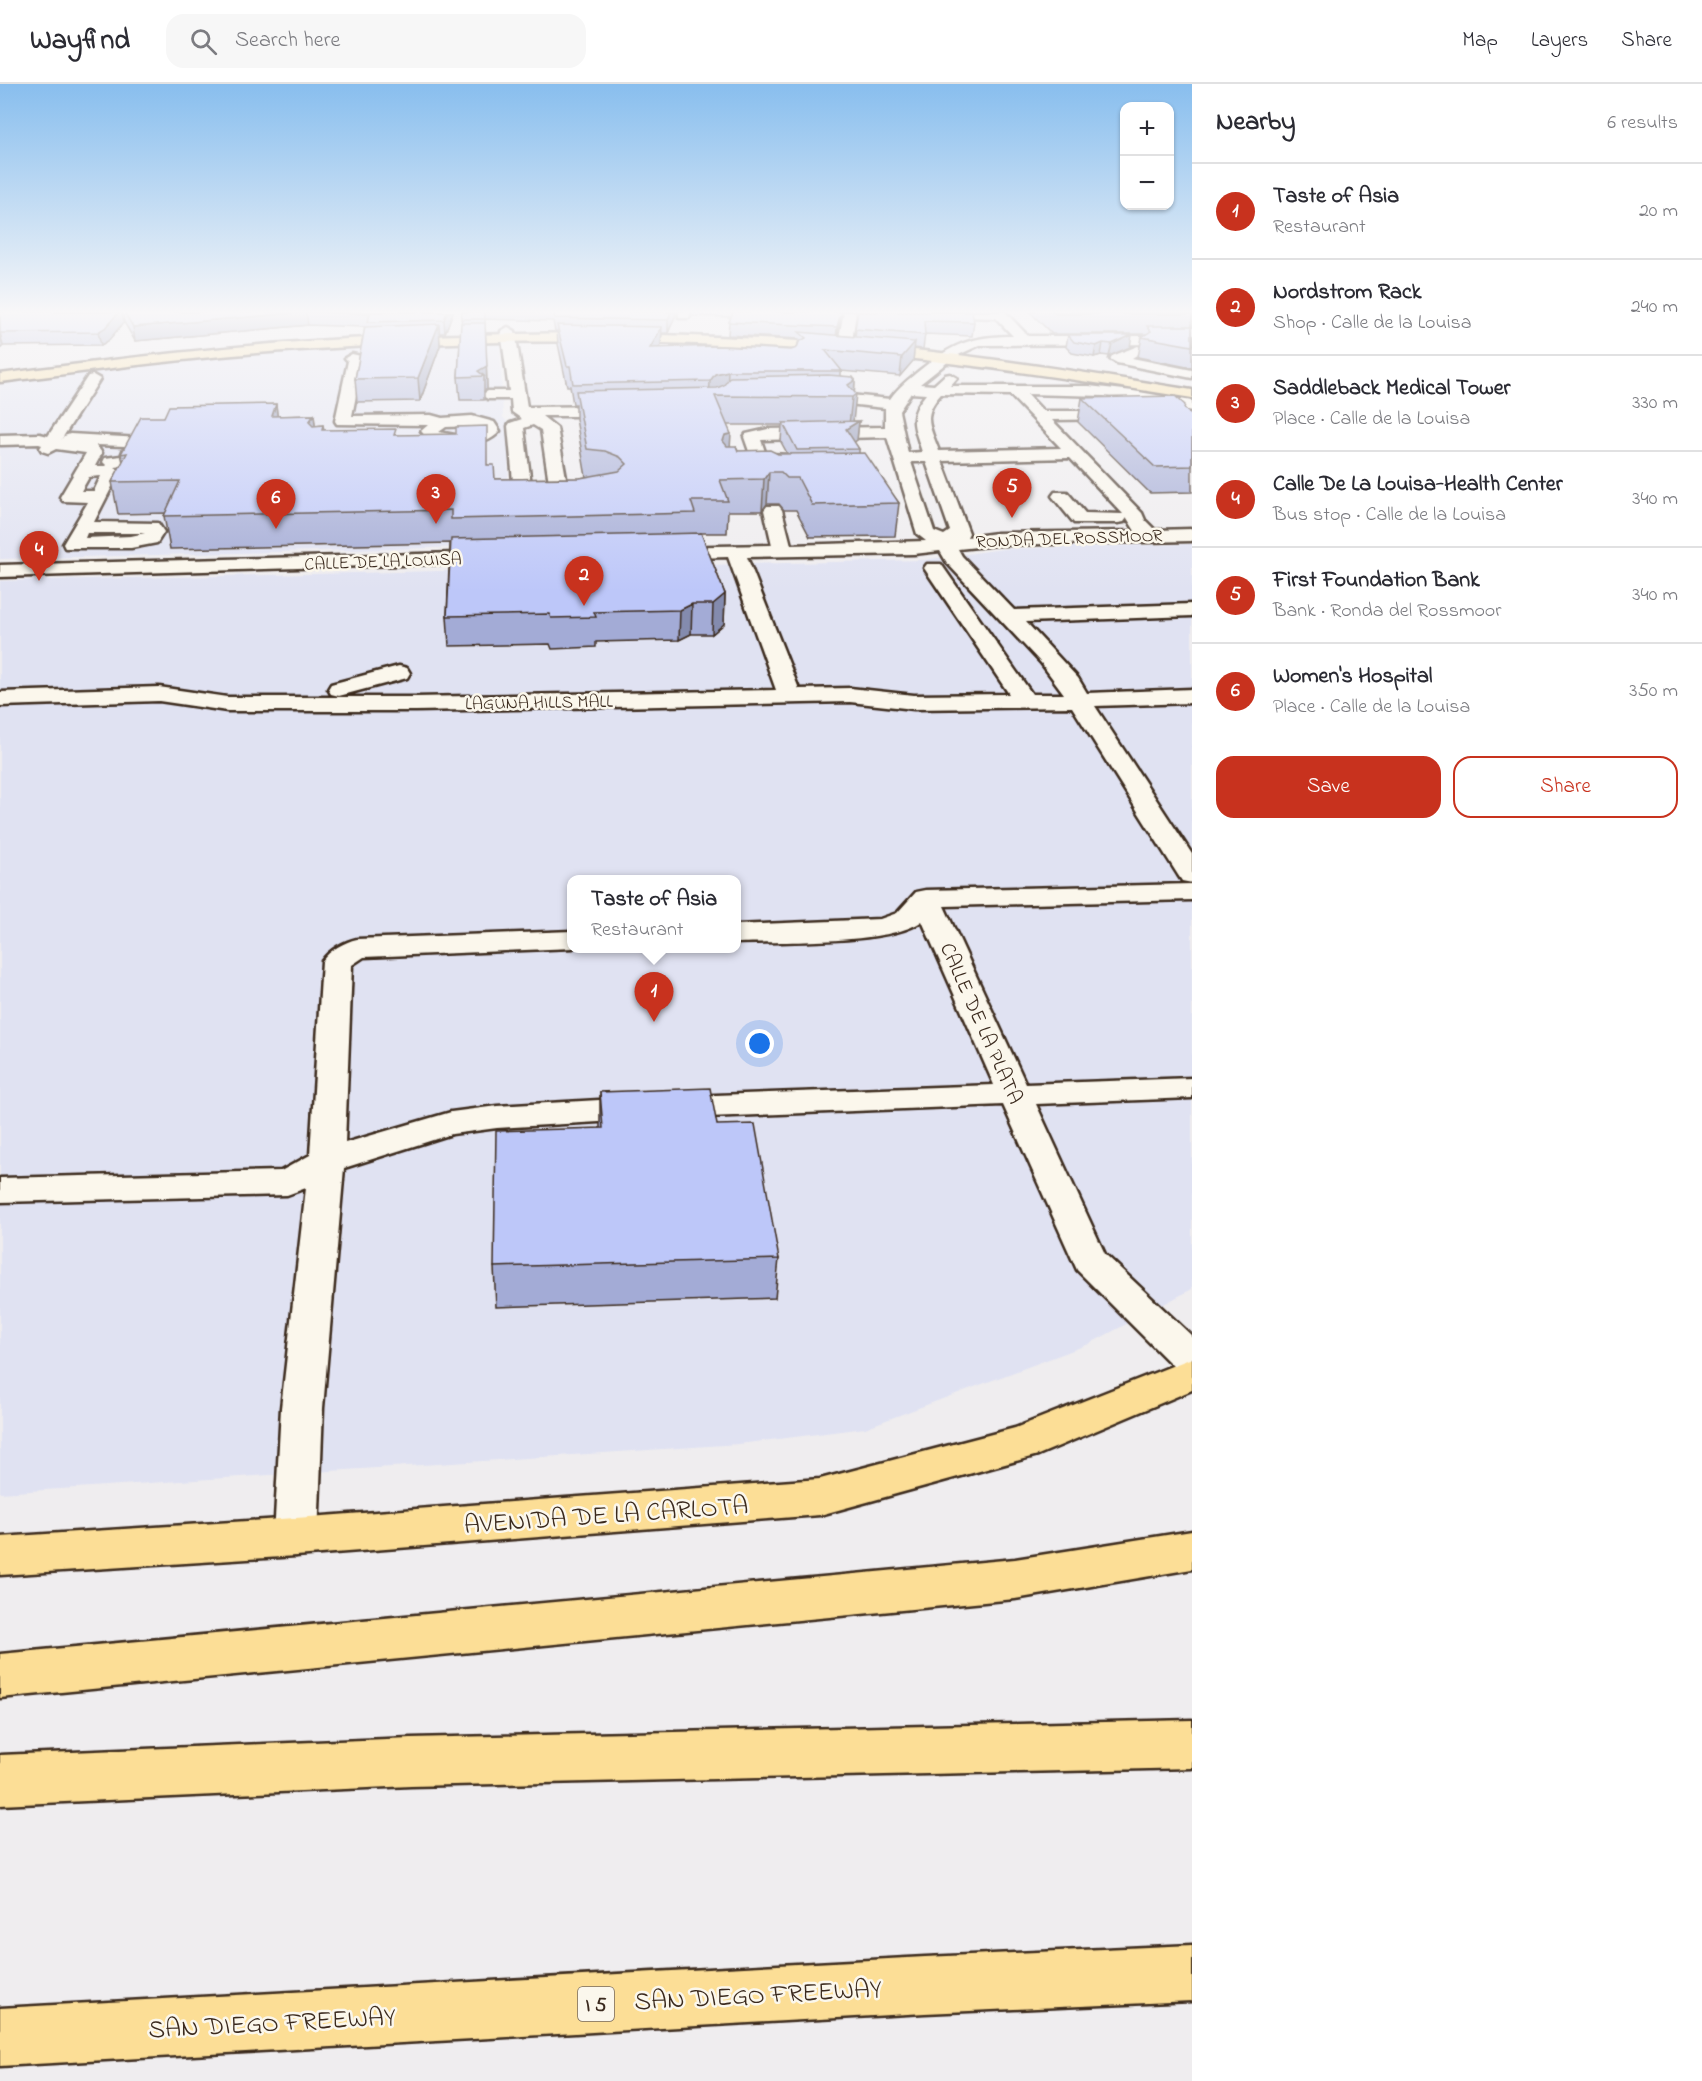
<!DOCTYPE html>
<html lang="en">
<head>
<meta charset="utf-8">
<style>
  :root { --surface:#fff; --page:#f7f7f7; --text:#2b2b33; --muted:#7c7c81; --line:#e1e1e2; --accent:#c8321e }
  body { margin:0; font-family:"Indie Flower",sans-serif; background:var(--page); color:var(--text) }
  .controls { position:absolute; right:18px; top:18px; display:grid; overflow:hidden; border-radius:12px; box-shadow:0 2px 4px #0004 }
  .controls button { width:54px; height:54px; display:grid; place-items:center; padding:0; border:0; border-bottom:2px solid var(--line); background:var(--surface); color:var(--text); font:30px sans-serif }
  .you { position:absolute; left:760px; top:960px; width:21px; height:21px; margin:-15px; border:4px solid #fff; border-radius:50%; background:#1a73e8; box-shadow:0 0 0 9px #1a73e833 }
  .badge { display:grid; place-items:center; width:39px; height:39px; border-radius:50%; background:var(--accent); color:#fff; font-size:20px; font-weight:700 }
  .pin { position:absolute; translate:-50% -50px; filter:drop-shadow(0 2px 3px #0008) }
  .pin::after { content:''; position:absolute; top:32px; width:21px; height:18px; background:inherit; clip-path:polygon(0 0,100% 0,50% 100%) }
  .popup { position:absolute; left:567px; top:791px; width:174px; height:78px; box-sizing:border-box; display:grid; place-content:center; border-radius:12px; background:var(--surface); filter:drop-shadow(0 2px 4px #0005); font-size:20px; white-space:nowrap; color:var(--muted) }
  .popup b { font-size:22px; color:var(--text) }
  .popup::after { content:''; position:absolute; left:50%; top:100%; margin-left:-12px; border:12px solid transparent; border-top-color:var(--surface) }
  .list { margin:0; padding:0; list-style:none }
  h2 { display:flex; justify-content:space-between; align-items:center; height:78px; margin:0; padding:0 24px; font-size:26px }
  h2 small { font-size:20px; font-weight:400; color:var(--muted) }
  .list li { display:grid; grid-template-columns:39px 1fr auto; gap:18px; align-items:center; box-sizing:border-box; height:96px; padding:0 24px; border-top:2px solid var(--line) }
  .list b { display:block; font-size:22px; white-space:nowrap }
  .list p { margin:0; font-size:20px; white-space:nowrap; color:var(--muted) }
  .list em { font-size:20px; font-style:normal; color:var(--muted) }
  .actions { display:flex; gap:12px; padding:18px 24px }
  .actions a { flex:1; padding:14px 0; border:2px solid var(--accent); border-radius:18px; text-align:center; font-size:21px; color:var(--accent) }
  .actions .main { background:var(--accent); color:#fff }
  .icon { flex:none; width:33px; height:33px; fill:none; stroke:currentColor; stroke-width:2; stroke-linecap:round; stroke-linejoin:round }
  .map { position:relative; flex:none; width:1192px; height:1997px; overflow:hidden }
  header { display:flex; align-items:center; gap:36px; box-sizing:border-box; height:84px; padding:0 30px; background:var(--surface); border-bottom:2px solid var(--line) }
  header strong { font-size:28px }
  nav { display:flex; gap:33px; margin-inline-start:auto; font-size:21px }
  .search { width:420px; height:54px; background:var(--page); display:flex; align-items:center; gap:15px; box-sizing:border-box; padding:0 21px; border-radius:18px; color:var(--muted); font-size:22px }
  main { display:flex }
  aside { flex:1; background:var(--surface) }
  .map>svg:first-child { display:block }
</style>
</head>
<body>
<header>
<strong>Wayfind</strong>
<div class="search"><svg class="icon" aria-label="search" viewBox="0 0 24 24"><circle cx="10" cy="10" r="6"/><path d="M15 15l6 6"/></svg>Search here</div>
<nav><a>Map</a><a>Layers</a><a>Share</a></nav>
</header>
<main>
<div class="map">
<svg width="1192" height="1997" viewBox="0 0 1192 1997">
  <rect width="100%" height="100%" fill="#efedef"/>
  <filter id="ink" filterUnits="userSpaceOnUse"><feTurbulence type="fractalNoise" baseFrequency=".0167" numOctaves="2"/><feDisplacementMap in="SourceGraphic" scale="12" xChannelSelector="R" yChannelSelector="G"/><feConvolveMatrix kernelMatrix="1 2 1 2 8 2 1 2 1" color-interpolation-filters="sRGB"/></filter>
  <g filter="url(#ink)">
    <path fill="#e0e2f2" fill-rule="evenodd" d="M485,258L499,259L500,261L503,333L509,340L507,462L0,475V299L214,273L365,262Z
      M1192,460V1205L1089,1260L865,1344L739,1360L0,1409V497L924,476L1003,465ZM572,796H736V864H572Z"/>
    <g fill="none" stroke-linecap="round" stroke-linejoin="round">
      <defs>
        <path id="minor" d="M679,228H691L689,234H679Z
          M844,228H856L852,258L845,262L838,258Z
          M933,228H1005L1028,252H1192V260L980,261L954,273L920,300L934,301L945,291L950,290L957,294L950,302H1089L1133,307L1192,317V327L1104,312L1027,310L1043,327H1128L1131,330L1123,335L1052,336L1142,429L1145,436L1155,446L1192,445V457L997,461L958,465L962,472L1014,526L1192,520V532L1026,538L1078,594L1087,609L1192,605V619L1095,622L1192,770V799L1182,797L1178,791L1072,623L914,625L850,618L416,627H227L159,617L0,622V608L159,603L227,613H416L776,606L728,473L663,475L656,473L653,469L656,465L663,463L772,461L764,426L767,422H779L782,426L791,461L926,457L917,450L887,353L761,356L771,385L789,389L792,393L789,397L783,398L758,393L744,353L746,350L768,345L885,343V324L810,316L803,312L810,308H820L890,315C898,303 909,295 920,286C953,260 971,252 1013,252L996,234L939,232ZM911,309L926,310C907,333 914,342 922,368L908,369L899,327ZM941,310L1010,311L1061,364L939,367C930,343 921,332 941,310ZM1070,374L1123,430L1085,429L1067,408H1055L1052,412L1074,439H1118L1124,438L1127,434L1135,447L997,449L967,453L969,449L942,377ZM911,378H926L950,447L944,451L934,447ZM940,467L947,479L1041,579L1064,610H1032L941,480H927L924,484L1009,610L914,611L850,604L799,605L747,473L914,470Z
          M508,243L515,247L527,323L621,322L629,327L621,332H542L557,344L568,405L565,409H553L550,405L541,346L533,341L524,344L532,409L529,413H517L514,409L508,342L510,339L522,335L512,328L511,315H488L481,311L488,307H509L501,247Z
          M1138,262L1145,266L1132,274L1192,286V294L1117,279L1110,275L1112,272Z
          M352,270L361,272L363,275L352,332L431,331L442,334L472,332L494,338L500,347C484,367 436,367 421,347L428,341L337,340L335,337L348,277L345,274ZM472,342L483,346L460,352L439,348L446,343Z
          M93,291L100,295L61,356L64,352L70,350L141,354L143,357L134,381L115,383L120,387L94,438L158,439L164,448L157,459L131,464H65L63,460L88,418L63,417L60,413L86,369L56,365L48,369L42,367L40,364L42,361L39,360L0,361V351L40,350L48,352L88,292ZM96,361L125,362L121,372L105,374L103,378L107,382H95L102,369ZM101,392L94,407H81L89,393ZM87,449H145L131,452L85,454Z
          M495,468L502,470L505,474L502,478L0,493V481Z
          M399,582L407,584L410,589L407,594L339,612L331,610L328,605L331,600Z
          M1192,800V816L944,822L1026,1000L1192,994V1014L1036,1020L1105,1170L1192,1252V1291L1178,1287L1077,1186L1003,1021L633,1036L497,1044L452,1050L344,1084L323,1324L318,1453L312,1466L296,1472L280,1466L274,1453L281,1324L306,1104L287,1111L0,1118V1094L281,1087L310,1071L322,877C330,866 344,858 357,855L572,847L573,864L364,873L352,881L345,1059L451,1028L497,1022L633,1014L994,1001L922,837C891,861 779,857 736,859V841L880,835L897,829L916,808L926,806Z"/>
        <path id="major" d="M597,249C696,252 796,255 896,264C995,274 1093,290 1192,306V314C1044,290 895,268 744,262C596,255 447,256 299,266C199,272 99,286 0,298V290C99,277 198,265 298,258C397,251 497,250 597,249Z
          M1192,1274V1306L1038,1371L820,1431L296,1472L0,1491V1453L296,1434L820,1395L1015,1344Z"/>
        <path id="highway" d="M1192,1447V1485L1015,1515L0,1614V1570L1015,1475Z
          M1192,1636V1684L411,1702L0,1721V1671L411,1654Z
          M1192,1861V1917L925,1929L0,1982V1924L925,1873Z"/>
      </defs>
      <use href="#minor" stroke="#3b2a1e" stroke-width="5"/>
      <use href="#major" stroke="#3b2a1e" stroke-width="5"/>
      <use href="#highway" stroke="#3b2a1e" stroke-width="5"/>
      <use href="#minor" fill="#fbf7ec" fill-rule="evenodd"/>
      <use href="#major" fill="#fcde96" fill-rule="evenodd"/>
      <use href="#highway" fill="#fcde96" fill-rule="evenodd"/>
    </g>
    <path fill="#a3abd6" stroke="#3b2a1e" stroke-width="1.5" fill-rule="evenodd" d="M0,228H453L445,249H439L440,262L420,317L357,318L355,295L365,243L308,241L135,257L124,238L108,257L101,261L3,262L0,265Z
      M462,228H677L668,249H662L661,261L660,264L791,266L797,264L799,255L728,251L729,238L731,233L692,232L691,228H842L837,251L855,253L858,228L974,238L972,252L925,250L923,265L914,264L913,277L900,292L841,287V292L855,296L853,337H859L857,356L854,358L859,365V369L899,419L895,452L810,453L796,426H784L779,420H767L762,427H728L727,449H701L725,510L724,540L712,550H691L679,556L596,558V563L552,565L550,560L449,562L447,532L450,459L170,465L164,432L166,429L118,430L112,398L123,378L121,370L164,333L276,320L277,332L314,331L315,342L323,341L324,346L397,351L488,381L495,395L580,394L586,393L576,335V320H573L570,302H567L558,260L557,247H555L553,237L485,235L487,305L484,307V316H460L458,293ZM727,341H782L781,358L787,369L738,367L730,362Z
      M1030,228H1192V284L1138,273L1142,253L1146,250H1052Z
      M1068,251L1130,263L1109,272L1101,271L1094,273L1072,269L1066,263Z
      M1082,314L1184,324L1190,330L1192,331V408L1150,409L1078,338Z
      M600,1008L717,1041L779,1175L775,1214L496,1223L494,1183L600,1044Z"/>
    <path fill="#848bae" stroke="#3b2a1e" stroke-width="1.5" d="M119,228H122L124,238L108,257L101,261L98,248Z
      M306,228L308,241L135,257L133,243Z
      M447,228H453L445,249L444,236Z
      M671,228H677L668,249V236Z
      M841,228H842L836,257L837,243Z
      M485,239L487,305L484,307V292L478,287Z
      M439,240L440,262L420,317L418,294Z
      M662,243L661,261L650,283V264Z
      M0,248L3,262L0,265Z
      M1132,251L1130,263L1109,272L1112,260Z
      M915,258L913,277L900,292L902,273Z
      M1103,259L1101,271L1094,273L1096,262Z
      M728,287L727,307L714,310L709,318L710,297L715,290Z
      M855,296L854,311L856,310L853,338L849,341L852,313L848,301Z
      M276,320L279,349L272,332Z
      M314,331L317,360L309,338Z
      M859,337L857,356L844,365L846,345Z
      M731,350L729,380L723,357L725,351Z
      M769,388L767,420L762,427L764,395Z
      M725,510L724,540L712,550L713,520Z
      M692,520L691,550L679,556L680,526Z"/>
    <path fill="#bdc7f9" stroke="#3b2a1e" stroke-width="1.5" d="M0,228H119L105,244L98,248L0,249Z
      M124,228H447L444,236L368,238L370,230L306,228L133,243Z
      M462,228H485V235H461Z
      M553,228H671L668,236L555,234Z
      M733,228H841L837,243L729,238Z
      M858,228H972L974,238L924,237L925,251L855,245Z
      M1053,228H1192V230H1056Z
      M461,239H485L487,282L478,287L484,292L458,293Z
      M439,240L418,294L355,295L365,243Z
      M557,241L662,243L650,264L719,262L791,266L797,264L799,258L806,254L799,248L915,258L902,273L825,266L842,287H728L715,290L710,297L573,300L570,282H567Z
      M1147,242H1192V262L1142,253L1151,247Z
      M1068,251H1132L1112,260L1103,259L1096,262L1074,258Z
      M828,291L853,293L855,296L848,301L856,310L852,313L715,312L731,350L725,351L723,357L727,362H736L738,367L770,366L778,370L865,369L899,419L812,421L798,394H787L781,388H769L764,395L720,396L728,417H691L695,429L451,435V426L164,432L180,397L112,398L127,369L121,370L141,333H164L169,322L276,320L272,332L314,331L309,338L313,342L323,341L322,346L396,345L394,351L456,350V343L487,342V381H494L495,395L580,394L619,387L627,380L620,373L605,367L587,365L576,307L717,304L724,301L730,293Z
      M1175,312L1185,321L1184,324L1190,330L1192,331V382L1155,383L1082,314Z
      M859,337L846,345L859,365L797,366L783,339Z
      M701,449L725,510L713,520H692L680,526L594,528L596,533L551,534L549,530L447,532L451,455Z
      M710,1004L717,1041L755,1040L779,1175L494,1183L496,1047L603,1044L600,1008Z"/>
  </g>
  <linearGradient id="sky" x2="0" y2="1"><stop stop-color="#88beee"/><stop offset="0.45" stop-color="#f8f7f8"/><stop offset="1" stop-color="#f8f7f8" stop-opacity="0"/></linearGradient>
  <rect width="1192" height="507" fill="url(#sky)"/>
  <g text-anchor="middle" stroke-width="5" stroke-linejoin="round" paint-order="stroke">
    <g font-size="18" fill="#3b2a1e" stroke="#fbf7ec">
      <text transform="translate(1069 454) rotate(-2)" y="6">RONDA DEL ROSSMOOR</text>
      <text transform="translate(383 477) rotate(-2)" y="6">CALLE DE LA LOUISA</text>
      <text transform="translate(539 618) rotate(-1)" y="6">LAGUNA HILLS MALL</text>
    </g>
    <rect fill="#fbf7ec" stroke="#75685c" stroke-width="1.5" x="578" y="1903" width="36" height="34" rx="4.5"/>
    <g font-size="20" font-weight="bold" fill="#3b2a1e">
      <text x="596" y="1927">I 5</text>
    </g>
    <g font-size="21" fill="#3b2a1e" stroke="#fbf7ec">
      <text transform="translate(982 939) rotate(66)" y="7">CALLE DE LA PLATA</text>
    </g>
    <g font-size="26" fill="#3b2a1e" stroke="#fbf7ec">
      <text transform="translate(606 1430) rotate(-4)" y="9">AVENIDA DE LA CARLOTA</text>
      <text transform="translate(758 1910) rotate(-3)" y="9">SAN DIEGO FREEWAY</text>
      <text transform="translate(272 1938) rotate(-3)" y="9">SAN DIEGO FREEWAY</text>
    </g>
  </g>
</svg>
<div class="controls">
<button>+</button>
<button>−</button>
</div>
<div class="you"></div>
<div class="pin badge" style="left:654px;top:938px">1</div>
<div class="popup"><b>Taste of Asia</b>Restaurant</div>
<div class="pin badge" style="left:584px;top:522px">2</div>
<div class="pin badge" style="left:436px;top:440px">3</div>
<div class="pin badge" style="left:39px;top:497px">4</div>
<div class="pin badge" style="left:1012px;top:434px">5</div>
<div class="pin badge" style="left:276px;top:445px">6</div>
</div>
<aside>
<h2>Nearby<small>6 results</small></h2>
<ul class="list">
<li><span class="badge">1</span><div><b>Taste of Asia</b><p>Restaurant</p></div><em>20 m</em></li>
<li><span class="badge">2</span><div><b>Nordstrom Rack</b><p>Shop · Calle de la Louisa</p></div><em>240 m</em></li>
<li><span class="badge">3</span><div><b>Saddleback Medical Tower</b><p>Place · Calle de la Louisa</p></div><em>330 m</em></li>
<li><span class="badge">4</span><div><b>Calle De La Louisa-Health Center</b><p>Bus stop · Calle de la Louisa</p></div><em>340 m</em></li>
<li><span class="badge">5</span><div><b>First Foundation Bank</b><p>Bank · Ronda del Rossmoor</p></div><em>340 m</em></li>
<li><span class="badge">6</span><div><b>Women's Hospital</b><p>Place · Calle de la Louisa</p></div><em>350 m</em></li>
</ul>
<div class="actions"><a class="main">Save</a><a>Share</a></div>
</aside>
</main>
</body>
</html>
